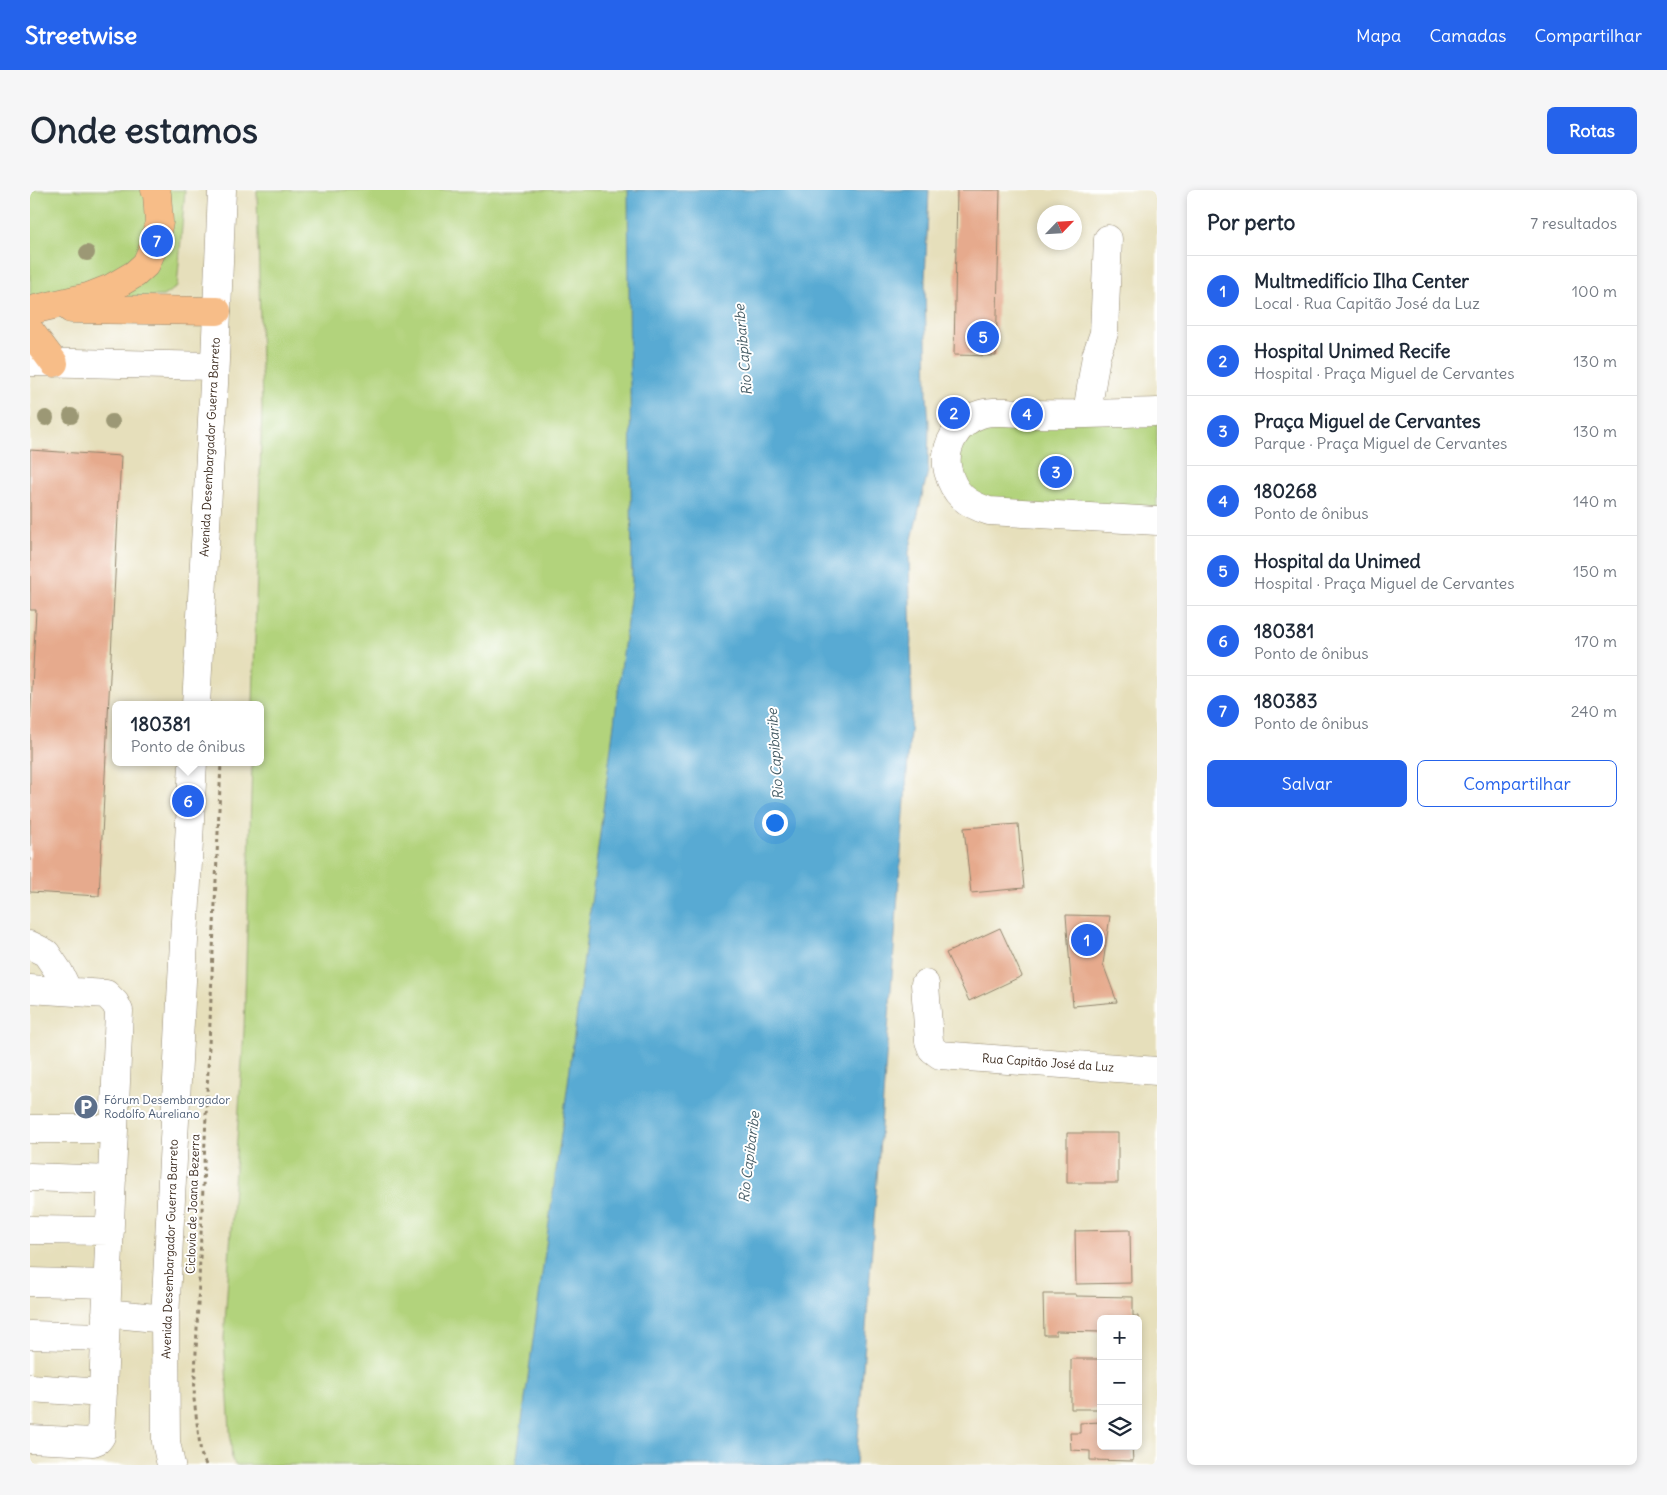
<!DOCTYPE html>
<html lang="pt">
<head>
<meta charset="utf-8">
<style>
  :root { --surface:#fff; --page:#f6f6f7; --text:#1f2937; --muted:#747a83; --line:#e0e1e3; --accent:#2563eb }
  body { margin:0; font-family:Delius,sans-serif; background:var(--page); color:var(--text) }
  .controls { position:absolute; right:15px; bottom:15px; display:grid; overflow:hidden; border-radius:8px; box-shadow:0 2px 8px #0003 }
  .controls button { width:45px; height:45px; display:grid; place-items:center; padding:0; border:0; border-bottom:1px solid var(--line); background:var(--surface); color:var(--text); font:25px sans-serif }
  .compass { position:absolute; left:1007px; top:15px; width:45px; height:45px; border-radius:50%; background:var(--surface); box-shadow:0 2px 8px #0003; rotate:65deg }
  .you { position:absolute; left:744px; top:632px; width:18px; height:18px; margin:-12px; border:4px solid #fff; border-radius:50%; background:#1a73e8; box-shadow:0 0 0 8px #1a73e833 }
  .badge { display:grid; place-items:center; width:32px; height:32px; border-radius:50%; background:var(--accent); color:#fff; font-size:16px; font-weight:700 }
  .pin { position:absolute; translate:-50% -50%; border:2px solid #fff; box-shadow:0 1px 5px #0006 }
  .popup { position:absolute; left:82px; top:511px; width:152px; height:65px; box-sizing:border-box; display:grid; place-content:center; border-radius:8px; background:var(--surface); filter:drop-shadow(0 1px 4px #0005); font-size:16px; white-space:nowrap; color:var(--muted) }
  .popup b { font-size:19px; color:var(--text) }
  .popup::after { content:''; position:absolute; left:50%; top:100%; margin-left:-10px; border:10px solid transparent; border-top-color:var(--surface) }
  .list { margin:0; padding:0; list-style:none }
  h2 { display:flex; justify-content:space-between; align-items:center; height:65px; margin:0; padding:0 20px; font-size:21px }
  h2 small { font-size:16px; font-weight:400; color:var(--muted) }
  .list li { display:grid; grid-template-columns:32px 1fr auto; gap:15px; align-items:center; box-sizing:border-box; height:70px; padding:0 20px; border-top:1px solid var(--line) }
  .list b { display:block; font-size:19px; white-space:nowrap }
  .list p { margin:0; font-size:16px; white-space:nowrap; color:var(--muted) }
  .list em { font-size:16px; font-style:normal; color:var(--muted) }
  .actions { display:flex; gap:10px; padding:15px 20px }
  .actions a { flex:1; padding:11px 0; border:1px solid var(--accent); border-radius:8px; text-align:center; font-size:18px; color:var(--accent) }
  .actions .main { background:var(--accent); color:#fff }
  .icon { flex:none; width:28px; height:28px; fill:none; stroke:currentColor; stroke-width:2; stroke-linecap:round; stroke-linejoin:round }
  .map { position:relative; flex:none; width:1127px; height:1275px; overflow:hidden; border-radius:8px }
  header { display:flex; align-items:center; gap:30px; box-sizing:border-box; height:70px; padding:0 25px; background:var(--accent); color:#fff }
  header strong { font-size:24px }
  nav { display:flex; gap:28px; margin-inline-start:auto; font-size:18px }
  .intro { display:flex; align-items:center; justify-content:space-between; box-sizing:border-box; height:120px; padding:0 30px }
  h1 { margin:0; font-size:35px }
  .button { padding:12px 22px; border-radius:8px; background:var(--accent); color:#fff; font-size:18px; font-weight:700 }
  main { display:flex; gap:30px; padding:0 30px }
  aside { flex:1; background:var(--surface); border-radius:8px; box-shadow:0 2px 8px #0003 }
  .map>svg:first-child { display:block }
</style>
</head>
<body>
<header>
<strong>Streetwise</strong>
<nav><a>Mapa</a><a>Camadas</a><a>Compartilhar</a></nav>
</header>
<div class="intro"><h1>Onde estamos</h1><a class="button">Rotas</a></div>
<main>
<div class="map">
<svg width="1127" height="1275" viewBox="0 0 1127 1275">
  <rect width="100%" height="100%" fill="#fff"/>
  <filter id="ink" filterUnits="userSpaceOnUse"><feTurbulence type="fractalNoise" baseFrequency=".02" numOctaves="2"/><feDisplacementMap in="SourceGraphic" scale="10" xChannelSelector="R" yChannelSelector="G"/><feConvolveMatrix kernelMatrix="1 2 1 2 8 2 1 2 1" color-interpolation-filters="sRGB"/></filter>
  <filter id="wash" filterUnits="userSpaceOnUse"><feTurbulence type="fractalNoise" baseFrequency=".0096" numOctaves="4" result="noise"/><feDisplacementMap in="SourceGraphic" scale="20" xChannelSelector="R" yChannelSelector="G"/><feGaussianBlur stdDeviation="1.12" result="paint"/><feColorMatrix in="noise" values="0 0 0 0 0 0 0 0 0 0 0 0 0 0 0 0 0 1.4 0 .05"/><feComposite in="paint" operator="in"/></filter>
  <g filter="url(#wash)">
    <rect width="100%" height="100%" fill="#e6dfbb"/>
    <path fill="#b2d37b" stroke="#767e4c" d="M0,0H155L147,97L133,106L0,110Z
      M227,0H615L622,257L498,1275H206L202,1270L194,1149L214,841L222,572H230V515H223L232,218Z
      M1127,227V324L962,320L936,304L926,258L943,235Z"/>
    <path fill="#58aad3" stroke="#4a6a78" d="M598,0H899L895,90L897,205L899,233L898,281L879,362L882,515L826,1275H486L538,893L602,393Z"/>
    <g id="blocks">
      <path fill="#e6aa8d" d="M927,0H970L966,166L924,165Z
        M0,260L91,266L69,706L0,702V536L6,420H0Z
        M988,634L994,698L941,703L934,638Z
        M1036,725L1080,726L1073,774L1087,812L1043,816Z
        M970,738L992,786L939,811L916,763Z
        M1037,943H1088V993H1037Z
        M1100,1040L1101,1093L1046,1094L1045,1041Z
        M1013,1104H1046V1106L1103,1107V1126H1108V1129H1071V1142L1026,1141V1145H1014Z
        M1041,1169H1071V1219H1041Z
        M1071,1232V1256H1102L1103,1271L1060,1270V1261L1041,1260L1040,1243H1050V1233Z"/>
    </g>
  </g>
  <g filter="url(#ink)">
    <use href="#blocks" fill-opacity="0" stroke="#90846c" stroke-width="1"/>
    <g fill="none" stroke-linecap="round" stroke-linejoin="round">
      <defs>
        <path id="minor" d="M0,172L184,176
          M1127,222C1086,223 1045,225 1005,224C988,224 968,219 951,224C928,231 912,257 918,281C924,305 937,314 959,321L1127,331
          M1057,223L1066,166L1074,143L1078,49
          M166,515L184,194L192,0
          M0,755L16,763L29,782L38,801
          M895,794L899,851L902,859L910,865L1127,881
          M0,799L76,804L85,813L89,821L71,1246L68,1250L63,1252L0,1249
          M0,939H84
          M0,987L82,990
          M0,1040L80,1041
          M0,1092L77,1094
          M76,1123L135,1129
          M0,1145L75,1147
          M0,1198L73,1203
          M141,1275L136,1252L135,1129L163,572"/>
        <path id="highway" d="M6,119L58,107L81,98L105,84L116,74L123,58L129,32L127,4L125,0
          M41,119L187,121
          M0,141L24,173"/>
      </defs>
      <use href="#minor" stroke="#90846c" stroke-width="29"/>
      <use href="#highway" stroke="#90846c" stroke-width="29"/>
      <path stroke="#90846c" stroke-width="3" stroke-dasharray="4 4" stroke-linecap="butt" d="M176,1275L171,1264L164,1209L191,572"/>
      <use href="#minor" stroke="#fff" stroke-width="28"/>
      <use href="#highway" stroke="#f7bd88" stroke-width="28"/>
    </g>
    <g fill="#9c9874">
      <circle cx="57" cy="63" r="8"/>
      <circle cx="41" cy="226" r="8"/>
      <circle cx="16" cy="228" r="8"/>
      <circle cx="82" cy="232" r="8"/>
    </g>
  </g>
  <defs>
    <symbol id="parking-disc" viewBox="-11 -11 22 22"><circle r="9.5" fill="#5c6f8a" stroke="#fff"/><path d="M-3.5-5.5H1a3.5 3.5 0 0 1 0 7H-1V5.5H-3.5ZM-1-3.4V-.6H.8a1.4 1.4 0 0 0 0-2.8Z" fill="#fff"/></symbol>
  </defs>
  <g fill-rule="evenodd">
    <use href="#parking-disc" x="42" y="903" width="28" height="28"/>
  </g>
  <g text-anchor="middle" stroke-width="4" stroke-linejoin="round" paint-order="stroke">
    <g font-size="12" fill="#3b2a1e" stroke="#fff">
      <text transform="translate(180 257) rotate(-87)" y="4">Avenida Desembargador Guerra Barreto</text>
      <text transform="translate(1018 873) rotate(4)" y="4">Rua Capitão José da Luz</text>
      <text transform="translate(163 1014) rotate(-88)" y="4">Ciclovia de Joana Bezerra</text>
      <text transform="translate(140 1059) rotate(-88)" y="4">Avenida Desembargador Guerra Barreto</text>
    </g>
    <g font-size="12" fill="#4e5e75" stroke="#fff" text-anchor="start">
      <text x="74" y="914">Fórum Desembargador<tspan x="74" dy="14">Rodolfo Aureliano</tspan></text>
    </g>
    <g font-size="14" font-style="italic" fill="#475d66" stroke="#fff">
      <text transform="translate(713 160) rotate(-95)" y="5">Rio Capibaribe</text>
      <text transform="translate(745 564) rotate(-94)" y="5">Rio Capibaribe</text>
      <text transform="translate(719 967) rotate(-83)" y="5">Rio Capibaribe</text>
    </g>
  </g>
</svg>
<div class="controls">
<button>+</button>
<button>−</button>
<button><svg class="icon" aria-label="layers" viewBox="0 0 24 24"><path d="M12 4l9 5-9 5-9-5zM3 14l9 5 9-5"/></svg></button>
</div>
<svg class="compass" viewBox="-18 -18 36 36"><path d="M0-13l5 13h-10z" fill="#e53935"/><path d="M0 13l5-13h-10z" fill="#747a83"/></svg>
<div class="you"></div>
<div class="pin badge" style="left:1057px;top:750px">1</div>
<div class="pin badge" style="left:924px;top:223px">2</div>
<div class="pin badge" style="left:1026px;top:282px">3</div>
<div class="pin badge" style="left:997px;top:224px">4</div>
<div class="pin badge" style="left:953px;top:147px">5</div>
<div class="pin badge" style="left:158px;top:611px">6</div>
<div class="popup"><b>180381</b>Ponto de ônibus</div>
<div class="pin badge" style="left:127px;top:51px">7</div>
</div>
<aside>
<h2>Por perto<small>7 resultados</small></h2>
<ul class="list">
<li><span class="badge">1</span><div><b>Multmedifício Ilha Center</b><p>Local · Rua Capitão José da Luz</p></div><em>100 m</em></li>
<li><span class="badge">2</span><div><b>Hospital Unimed Recife</b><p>Hospital · Praça Miguel de Cervantes</p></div><em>130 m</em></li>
<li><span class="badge">3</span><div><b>Praça Miguel de Cervantes</b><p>Parque · Praça Miguel de Cervantes</p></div><em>130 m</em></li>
<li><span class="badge">4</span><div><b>180268</b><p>Ponto de ônibus</p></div><em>140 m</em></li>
<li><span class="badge">5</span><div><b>Hospital da Unimed</b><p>Hospital · Praça Miguel de Cervantes</p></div><em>150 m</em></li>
<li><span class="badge">6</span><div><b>180381</b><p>Ponto de ônibus</p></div><em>170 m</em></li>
<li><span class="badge">7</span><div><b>180383</b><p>Ponto de ônibus</p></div><em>240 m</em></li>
</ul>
<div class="actions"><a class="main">Salvar</a><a>Compartilhar</a></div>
</aside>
</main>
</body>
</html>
